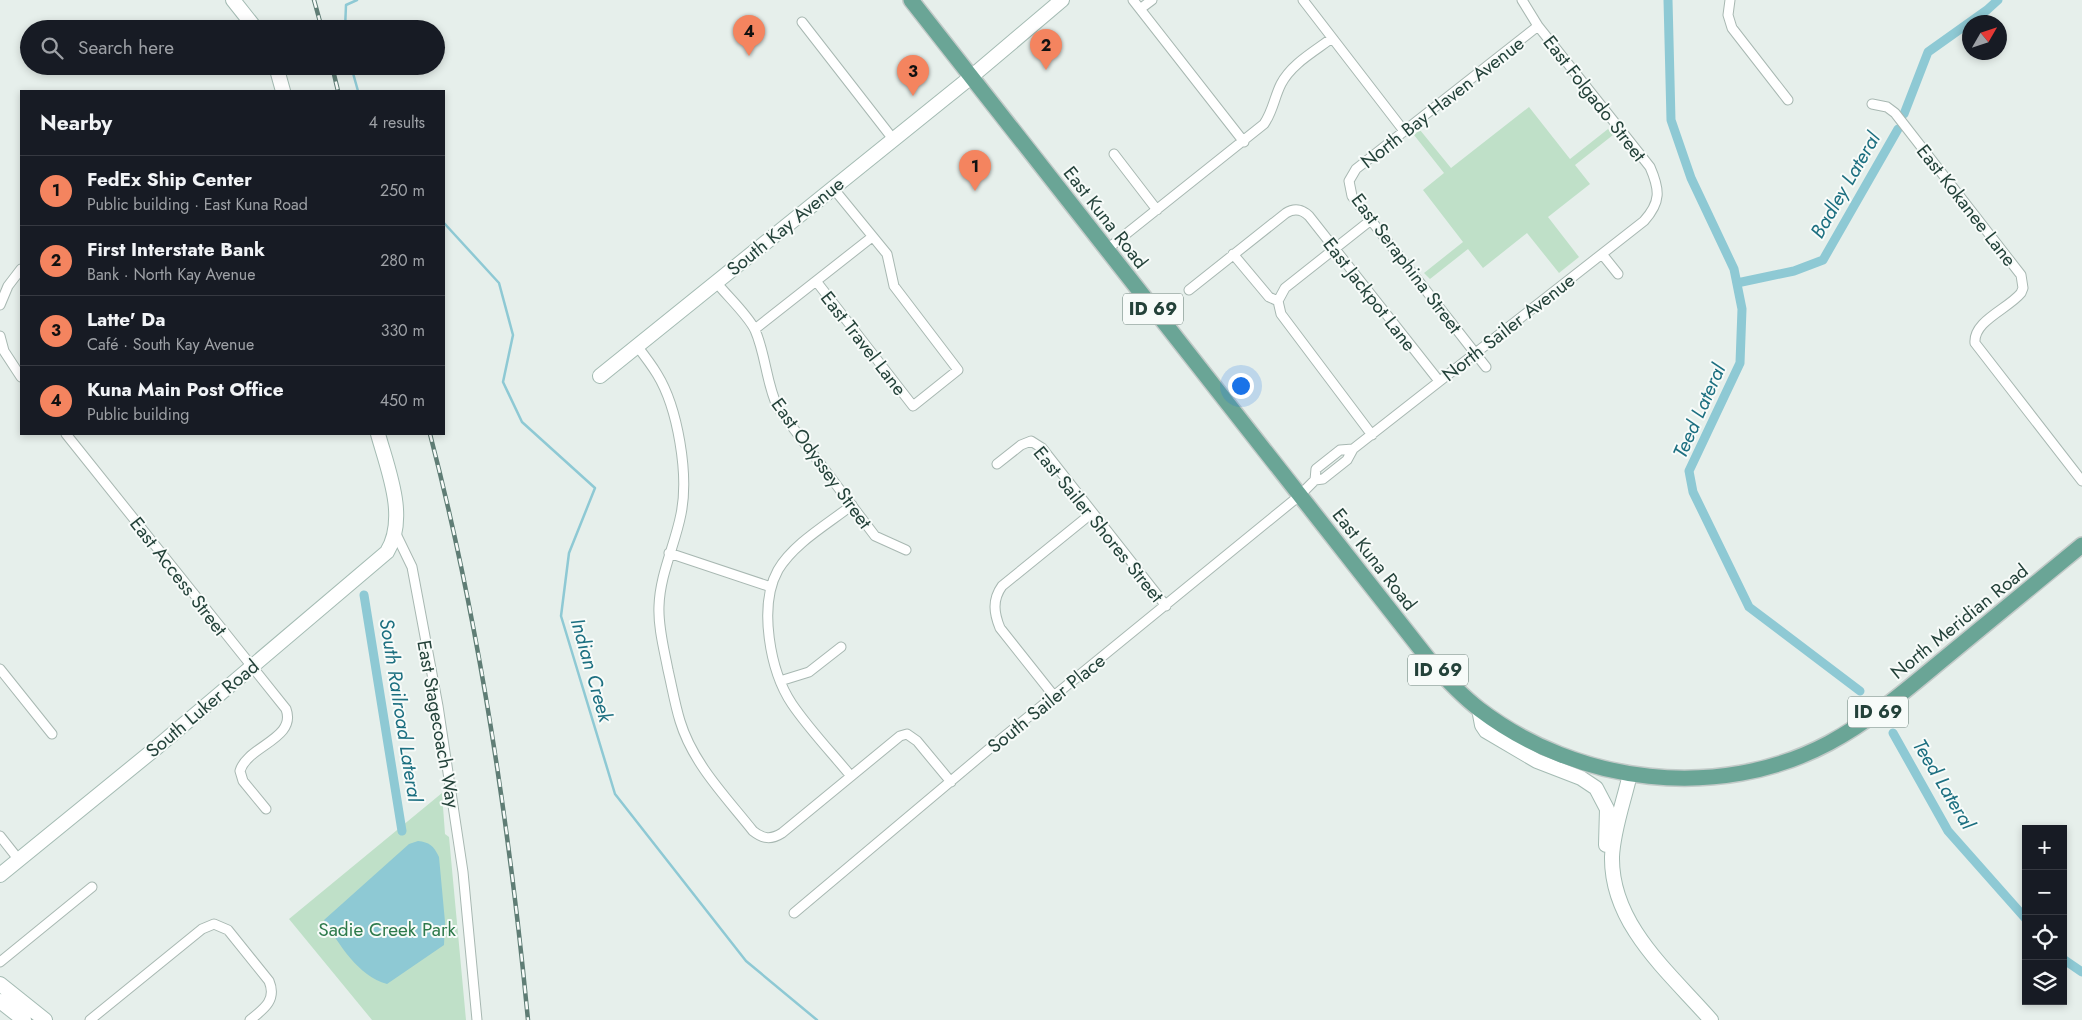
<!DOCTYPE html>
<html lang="en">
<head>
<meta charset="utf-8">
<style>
  :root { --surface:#171b24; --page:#242831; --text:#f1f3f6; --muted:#9ea1a6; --line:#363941; --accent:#f4845f }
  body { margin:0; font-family:Jost,sans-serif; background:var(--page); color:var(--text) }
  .controls { position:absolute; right:15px; bottom:15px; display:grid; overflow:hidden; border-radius:0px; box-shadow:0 2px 8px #0003 }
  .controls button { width:45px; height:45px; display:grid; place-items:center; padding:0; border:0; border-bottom:1px solid var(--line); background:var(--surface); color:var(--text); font:25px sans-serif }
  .compass { position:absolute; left:1962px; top:15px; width:45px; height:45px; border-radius:50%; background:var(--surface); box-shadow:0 2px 8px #0003; rotate:51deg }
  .you { position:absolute; left:1240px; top:385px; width:18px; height:18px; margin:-12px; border:4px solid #fff; border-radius:50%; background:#1a73e8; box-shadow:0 0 0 8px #1a73e833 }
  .badge { display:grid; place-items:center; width:32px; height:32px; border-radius:50%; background:var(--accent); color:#111; font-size:16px; font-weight:700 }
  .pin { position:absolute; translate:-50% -41px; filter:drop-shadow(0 1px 2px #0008) }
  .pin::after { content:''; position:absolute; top:26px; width:18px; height:15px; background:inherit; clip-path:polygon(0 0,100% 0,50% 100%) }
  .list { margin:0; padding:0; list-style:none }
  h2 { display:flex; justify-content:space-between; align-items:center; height:65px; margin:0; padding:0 20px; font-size:21px }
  h2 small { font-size:16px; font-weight:400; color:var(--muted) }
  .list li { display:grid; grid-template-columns:32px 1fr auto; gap:15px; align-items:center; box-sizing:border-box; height:70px; padding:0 20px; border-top:1px solid var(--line) }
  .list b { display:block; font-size:19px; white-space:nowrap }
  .list p { margin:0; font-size:16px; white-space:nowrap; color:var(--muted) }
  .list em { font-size:16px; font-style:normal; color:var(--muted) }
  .icon { flex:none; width:28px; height:28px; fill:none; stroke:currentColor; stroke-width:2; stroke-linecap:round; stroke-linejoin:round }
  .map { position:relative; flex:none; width:2082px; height:1020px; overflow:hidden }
  .search { position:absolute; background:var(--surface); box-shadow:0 2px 8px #0003; left:20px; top:20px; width:425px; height:55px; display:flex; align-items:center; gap:12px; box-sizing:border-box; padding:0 18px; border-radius:28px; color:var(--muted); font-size:19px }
  .panel { position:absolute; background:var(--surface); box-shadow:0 2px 8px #0003; left:20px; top:90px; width:425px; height:345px; border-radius:0px }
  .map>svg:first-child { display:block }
</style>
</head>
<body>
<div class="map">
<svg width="2082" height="1020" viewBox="0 0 2082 1020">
  <rect width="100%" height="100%" fill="#e6efeb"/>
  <path fill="#bfe0c8" d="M1529,107L1570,159L1608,129L1613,135L1575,165L1590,184L1548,217L1579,257L1559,273L1527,233L1483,268L1468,249L1430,279L1424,273L1463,242L1423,190L1444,173L1414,135L1420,130L1451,168Z
    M442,793L445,834L449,837L466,1020H372L289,919Z"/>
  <path fill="#8ec9d4" d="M418,841C429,842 434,846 439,857L445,922L444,945L387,984C358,976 339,944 324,920L409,844Z"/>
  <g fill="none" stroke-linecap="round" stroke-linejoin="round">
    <path stroke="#8ec9d4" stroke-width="2.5" d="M345,29L346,5L357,0
      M351,66L358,91
      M444,223L499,283L513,335L503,382L522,422L595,488L569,553L561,616L615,794L746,961L817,1020"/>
    <path stroke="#8ec9d4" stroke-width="9" d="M1668,0L1671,120L1691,178L1734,269L1742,309L1740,363L1689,471L1693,492L1749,607L1860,691
      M1904,114L1928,52L1987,10L1998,0
      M1737,283L1794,271L1823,260L1898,129
      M364,595L402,831
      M1893,733L1948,831L2026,919
      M2063,959L2082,972"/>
    <defs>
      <path id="street" d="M1133,0L1244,142
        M1303,0L1404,131
        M1730,0L1728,15L1732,28L1788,100
        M1140,9L1152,0
        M802,22L893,139
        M1872,104L1887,107L1895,113L2021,275L2023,288L2021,293C2008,309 1973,321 1975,343L2082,481
        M1114,154L1157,210
        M1371,220L1285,288L1278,301L1281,314L1372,435
        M1106,250L1264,124C1273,111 1274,98 1281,84C1291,64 1315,51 1332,38
        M1233,254L1269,297L1278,301
        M1602,254L1618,274
        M816,281L913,406L958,370L894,286L887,254L833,188
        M716,282C727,296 748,315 755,330C766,355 766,383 778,408L875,536L906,550
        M1189,290L1286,213C1294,208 1302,209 1309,216L1439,381
        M0,305L8,286L21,269
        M755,329L872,237
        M0,336L4,351L21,377
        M637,346C644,355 651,364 657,374C678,408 689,475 681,514C675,545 660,574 659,606C658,627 664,649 668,670C672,687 675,705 680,721C693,764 727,798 753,831C763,839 771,840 782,833L900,736L907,734L917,741L951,782
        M1486,367L1352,196L1349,181L1356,169L1538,26
        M66,434L286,709C297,739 247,746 240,771L243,781L266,809
        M1353,449L1644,221C1661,202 1660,190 1650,167L1538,26L1522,0
        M997,464L1021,445L1031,441L1042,448L1166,606
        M396,534L412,567L438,706L463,872L477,1020
        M669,553L771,587
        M0,669L52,734
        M780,681L809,672L841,647
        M1054,696L1000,628C994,613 992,600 1002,586L1092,513
        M850,775C831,752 809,729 792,704C770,671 758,606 778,570C794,543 828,524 852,505
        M0,836L19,860
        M794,913L995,744L1299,496L1315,480L1323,479L1347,460L1353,449L1340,450L1316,469L1315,480
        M0,962L92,887
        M90,1020L202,929L214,924L228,930L269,981C277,1000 264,1009 250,1020"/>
      <path id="secondary" d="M233,0L256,29
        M276,66L283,91
        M600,376L971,77L1062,0
        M1479,709L1482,725L1486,731L1537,761L1581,778L1596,788L1607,809L1606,845
        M1630,774C1624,801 1613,830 1612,857C1611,925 1670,973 1711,1020
        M0,875L156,748L387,552C408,518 388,470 378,434
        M0,984L45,1020
        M0,1001L24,1020"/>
      <path id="primary" d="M911,0L1430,661C1445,678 1461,695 1479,709C1577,784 1718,802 1829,743C1870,721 1905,691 1940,662C1987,623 2035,584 2082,545"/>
    </defs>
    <use href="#street" stroke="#a8b8b2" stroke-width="11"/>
    <use href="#secondary" stroke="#a4bbb3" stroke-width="16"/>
    <use href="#primary" stroke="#c2cac8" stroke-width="18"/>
    <use href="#street" stroke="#fff" stroke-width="9"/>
    <use href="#secondary" stroke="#fff" stroke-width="14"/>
    <use href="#primary" stroke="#6aa596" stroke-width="15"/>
    <defs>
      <path id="rail" d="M314,0L322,29
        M332,66L338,91
        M430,434C480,626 509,822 528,1020"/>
    </defs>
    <use href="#rail" stroke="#5f7d75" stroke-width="4.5"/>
    <use href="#rail" stroke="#f7fbf9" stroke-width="2.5" stroke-dasharray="8" stroke-linecap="butt"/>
  </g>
  <g text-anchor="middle" stroke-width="4" stroke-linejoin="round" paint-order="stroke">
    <g fill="#f7fbf9" stroke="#637a73" stroke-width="1">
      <rect x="1123" y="293.5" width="60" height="31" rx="4"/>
      <rect x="1408" y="654.5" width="60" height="31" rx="4"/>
      <rect x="1848" y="696.5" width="60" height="31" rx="4"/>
    </g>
    <g font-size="18" font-weight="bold" fill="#24423a">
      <text x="1153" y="315">ID 69</text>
      <text x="1438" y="676">ID 69</text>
      <text x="1878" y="718">ID 69</text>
    </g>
    <g font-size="19" fill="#24423a" stroke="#f7fbf9">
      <text transform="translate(1595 98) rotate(52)" y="7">East Folgado Street</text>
      <text transform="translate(1442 102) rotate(-38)" y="7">North Bay Haven Avenue</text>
      <text transform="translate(1967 205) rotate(52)" y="7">East Kokanee Lane</text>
      <text transform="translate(1106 217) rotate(52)" y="7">East Kuna Road</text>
      <text transform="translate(785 226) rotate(-39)" y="7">South Kay Avenue</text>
      <text transform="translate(1407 263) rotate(53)" y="7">East Seraphina Street</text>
      <text transform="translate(1370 294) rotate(52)" y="7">East Jackpot Lane</text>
      <text transform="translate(1508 327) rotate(-38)" y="7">North Sailer Avenue</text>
      <text transform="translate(864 343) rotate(52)" y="7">East Travel Lane</text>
      <text transform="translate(822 463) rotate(54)" y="7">East Odyssey Street</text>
      <text transform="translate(1099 524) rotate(51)" y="7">East Sailer Shores Street</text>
      <text transform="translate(1375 559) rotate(52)" y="7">East Kuna Road</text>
      <text transform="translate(179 576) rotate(52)" y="7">East Access Street</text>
      <text transform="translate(1959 621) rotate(-39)" y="7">North Meridian Road</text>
      <text transform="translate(1046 703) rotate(-39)" y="7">South Sailer Place</text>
      <text transform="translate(202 708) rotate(-40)" y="7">South Luker Road</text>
      <text transform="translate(439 724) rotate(80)" y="7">East Stagecoach Way</text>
    </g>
    <g font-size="19" fill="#2d7a4b" stroke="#f7fbf9">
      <text x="387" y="936">Sadie Creek Park</text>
    </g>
    <g font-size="20" font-style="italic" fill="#1c6f80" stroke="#f7fbf9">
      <text transform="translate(1845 185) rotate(-60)" y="7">Badley Lateral</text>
      <text transform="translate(1699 411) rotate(-66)" y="7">Teed Lateral</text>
      <text transform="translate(592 670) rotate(74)" y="7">Indian Creek</text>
      <text transform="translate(401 710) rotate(81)" y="7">South Railroad Lateral</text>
      <text transform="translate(1944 784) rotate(59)" y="7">Teed Lateral</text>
    </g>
  </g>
</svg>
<div class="controls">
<button>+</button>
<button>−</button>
<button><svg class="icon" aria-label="locate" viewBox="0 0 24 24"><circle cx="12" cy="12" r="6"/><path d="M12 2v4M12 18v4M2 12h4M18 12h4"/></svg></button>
<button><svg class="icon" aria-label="layers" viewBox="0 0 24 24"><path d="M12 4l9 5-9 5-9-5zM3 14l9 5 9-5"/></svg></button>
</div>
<svg class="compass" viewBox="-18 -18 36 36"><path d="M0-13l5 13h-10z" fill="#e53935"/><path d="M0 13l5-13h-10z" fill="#9ea1a6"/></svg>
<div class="you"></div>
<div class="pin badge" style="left:975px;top:191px">1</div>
<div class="pin badge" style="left:1046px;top:70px">2</div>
<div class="pin badge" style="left:913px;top:96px">3</div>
<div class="pin badge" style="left:749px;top:56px">4</div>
<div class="search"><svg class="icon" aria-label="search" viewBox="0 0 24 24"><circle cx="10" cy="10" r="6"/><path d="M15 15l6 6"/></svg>Search here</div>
<section class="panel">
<h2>Nearby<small>4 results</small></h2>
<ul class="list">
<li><span class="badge">1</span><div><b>FedEx Ship Center</b><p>Public building · East Kuna Road</p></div><em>250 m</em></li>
<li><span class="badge">2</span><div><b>First Interstate Bank</b><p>Bank · North Kay Avenue</p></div><em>280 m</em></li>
<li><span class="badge">3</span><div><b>Latte' Da</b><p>Café · South Kay Avenue</p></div><em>330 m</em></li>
<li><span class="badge">4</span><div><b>Kuna Main Post Office</b><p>Public building</p></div><em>450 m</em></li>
</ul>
</section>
</div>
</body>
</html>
